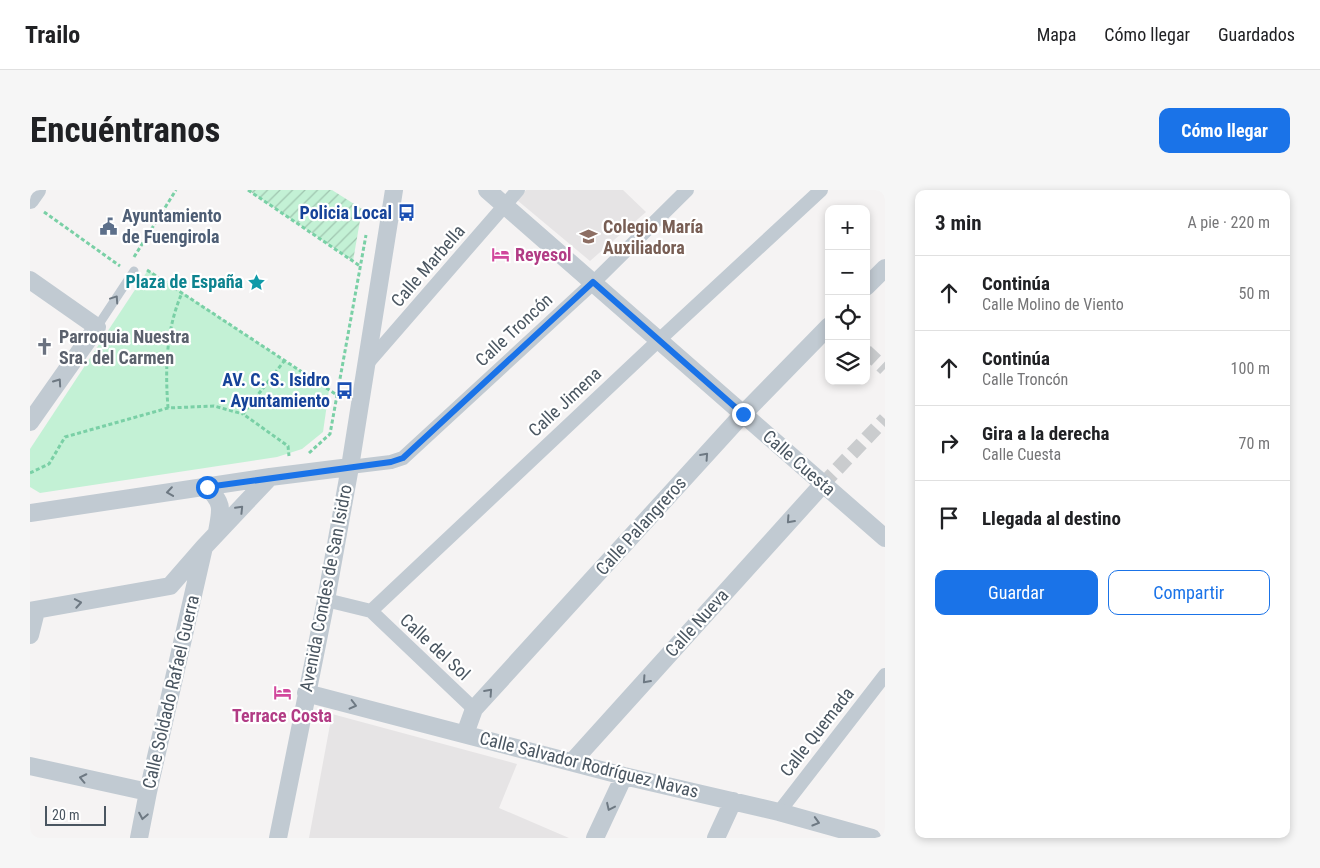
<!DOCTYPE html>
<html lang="es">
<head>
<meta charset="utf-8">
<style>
  :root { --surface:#fff; --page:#f6f6f6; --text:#202124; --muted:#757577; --line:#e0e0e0; --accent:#1a73e8 }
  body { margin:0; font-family:"Roboto Condensed",sans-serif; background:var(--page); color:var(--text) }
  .controls { position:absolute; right:15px; top:15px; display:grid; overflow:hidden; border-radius:10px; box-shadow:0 2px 8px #0003 }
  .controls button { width:45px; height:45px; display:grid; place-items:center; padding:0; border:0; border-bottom:1px solid var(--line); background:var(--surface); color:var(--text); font:25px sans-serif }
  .scale { position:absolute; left:15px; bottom:12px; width:61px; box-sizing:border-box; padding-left:5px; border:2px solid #4a5661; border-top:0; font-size:14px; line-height:18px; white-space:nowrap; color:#4a5661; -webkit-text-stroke:4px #fff; paint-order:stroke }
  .stop { position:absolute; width:15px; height:15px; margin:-11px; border:4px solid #1a73e8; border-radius:50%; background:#fff }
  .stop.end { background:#1a73e8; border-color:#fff; box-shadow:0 1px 5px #0008 }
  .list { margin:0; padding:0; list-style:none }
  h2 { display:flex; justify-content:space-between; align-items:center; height:65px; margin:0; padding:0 20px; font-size:21px }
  h2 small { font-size:16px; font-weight:400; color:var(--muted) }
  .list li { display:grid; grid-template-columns:32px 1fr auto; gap:15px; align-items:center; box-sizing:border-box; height:75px; padding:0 20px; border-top:1px solid var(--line) }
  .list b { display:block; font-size:19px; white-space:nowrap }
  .list p { margin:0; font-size:16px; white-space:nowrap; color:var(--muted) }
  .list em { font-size:16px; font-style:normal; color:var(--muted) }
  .actions { display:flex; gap:10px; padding:15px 20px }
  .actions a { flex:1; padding:11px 0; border:1px solid var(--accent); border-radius:10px; text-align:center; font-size:18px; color:var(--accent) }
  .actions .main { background:var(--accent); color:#fff }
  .icon { flex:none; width:28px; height:28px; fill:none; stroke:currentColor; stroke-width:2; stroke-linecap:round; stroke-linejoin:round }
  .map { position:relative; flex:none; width:855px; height:648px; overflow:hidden; border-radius:10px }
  header { display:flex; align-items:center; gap:30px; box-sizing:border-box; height:70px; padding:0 25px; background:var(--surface); border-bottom:1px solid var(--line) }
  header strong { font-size:24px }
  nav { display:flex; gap:28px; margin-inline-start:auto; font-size:18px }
  .intro { display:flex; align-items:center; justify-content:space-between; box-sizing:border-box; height:120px; padding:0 30px }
  h1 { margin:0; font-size:35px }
  .button { padding:12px 22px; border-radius:10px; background:var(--accent); color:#fff; font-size:18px; font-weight:700 }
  main { display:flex; gap:30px; padding:0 30px }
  aside { flex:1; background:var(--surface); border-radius:10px; box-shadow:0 2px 8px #0003 }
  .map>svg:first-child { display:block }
</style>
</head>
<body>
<header>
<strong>Trailo</strong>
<nav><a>Mapa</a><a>Cómo llegar</a><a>Guardados</a></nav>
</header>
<div class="intro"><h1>Encuéntranos</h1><a class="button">Cómo llegar</a></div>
<main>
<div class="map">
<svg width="855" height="648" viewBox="0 0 855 648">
  <defs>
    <pattern id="garden-furrows" width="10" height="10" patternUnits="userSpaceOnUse" patternTransform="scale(1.25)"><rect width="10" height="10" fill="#c3f1d5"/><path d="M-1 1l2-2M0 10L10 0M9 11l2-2" fill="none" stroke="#a0c6b0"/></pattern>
  </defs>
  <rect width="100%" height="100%" fill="#f5f3f3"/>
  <path fill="#e6e4e5" d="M496,0H593L616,22L560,71L487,10Z
    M302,524L487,574L469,618L539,648H279Z"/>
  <path fill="#c3f1d5" d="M118,80L299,200L293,242L272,259L247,267L10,303L0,297V259Z"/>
  <path fill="url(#garden-furrows)" d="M218,0H302L332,19L323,71Z"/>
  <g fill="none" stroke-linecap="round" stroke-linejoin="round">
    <path stroke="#caccce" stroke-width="14" stroke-dasharray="14 7" stroke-linecap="butt" d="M836,161L855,179
      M793,294L855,229"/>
    <path stroke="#7ad0a6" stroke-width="3" stroke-dasharray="4 2.5" stroke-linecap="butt" d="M218,0L330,76
      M14,22L90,76
      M104,67L146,0
      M117,80L307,205
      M255,170L213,224L258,256L259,266
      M138,218C135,179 136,139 152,103
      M279,263L300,244L336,45
      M0,283L19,274L35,247L138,218L184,216L213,224"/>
    <path stroke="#c1cad2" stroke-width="9" d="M67,137L104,81"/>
    <path stroke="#c1cad2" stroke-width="14" d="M336,175L488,0
      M320,277L361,272L373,268L563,93L657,0
      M296,410L341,421L629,150L791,0
      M341,421L444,519
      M749,622L855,485"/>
    <path stroke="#c1cad2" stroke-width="18" d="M457,0L855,348
      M0,10L7,0
      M0,90L67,137L0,232
      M836,97L855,78
      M177,297C194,314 191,319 187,342
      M0,323L240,287L320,277
      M0,421L140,396L174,357L240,287
      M0,445L6,421
      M276,503L594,586L749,622L842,648
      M435,544L444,519L713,224L799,136
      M542,572L793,294
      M0,576L118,602
      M109,648L118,602L174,357
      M248,648L296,410L320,277L364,0
      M565,648L594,586
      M686,648L703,611"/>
  </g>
  <defs><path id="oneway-chevron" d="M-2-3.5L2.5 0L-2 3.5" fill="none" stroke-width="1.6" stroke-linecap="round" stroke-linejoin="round" transform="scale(1.25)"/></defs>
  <g stroke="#6e7983">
    <use href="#oneway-chevron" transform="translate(85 109) rotate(-56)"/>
    <use href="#oneway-chevron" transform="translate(28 192) rotate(-55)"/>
    <use href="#oneway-chevron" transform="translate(675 266) rotate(-48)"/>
    <use href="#oneway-chevron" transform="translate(140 302) rotate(172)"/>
    <use href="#oneway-chevron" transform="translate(210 319) rotate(-46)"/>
    <use href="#oneway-chevron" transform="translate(760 330) rotate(132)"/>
    <use href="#oneway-chevron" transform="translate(48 413) rotate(-10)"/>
    <use href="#oneway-chevron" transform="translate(616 490) rotate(132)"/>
    <use href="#oneway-chevron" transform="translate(459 502) rotate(-48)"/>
    <use href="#oneway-chevron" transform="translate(323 515) rotate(14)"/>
    <use href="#oneway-chevron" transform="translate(53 588) rotate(-168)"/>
    <use href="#oneway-chevron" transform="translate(580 617) rotate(115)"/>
    <use href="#oneway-chevron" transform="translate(113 626) rotate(101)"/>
    <use href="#oneway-chevron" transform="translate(786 632) rotate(16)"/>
  </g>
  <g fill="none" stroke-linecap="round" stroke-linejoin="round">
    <path stroke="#1a73e8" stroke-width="6" d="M177,297L361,272L373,268L563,92L713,224"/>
  </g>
  <defs>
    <symbol id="bus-bare" viewBox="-9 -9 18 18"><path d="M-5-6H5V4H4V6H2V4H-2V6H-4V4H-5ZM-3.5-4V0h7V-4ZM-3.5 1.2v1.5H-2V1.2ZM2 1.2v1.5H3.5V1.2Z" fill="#1a4fb4" stroke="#fff" stroke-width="2.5" paint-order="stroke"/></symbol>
    <symbol id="civic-bare" viewBox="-9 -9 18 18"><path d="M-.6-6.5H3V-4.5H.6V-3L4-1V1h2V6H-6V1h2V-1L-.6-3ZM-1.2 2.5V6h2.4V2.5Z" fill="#5c6f8a" stroke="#fff" stroke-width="2.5" paint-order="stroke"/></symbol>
    <symbol id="school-bare" viewBox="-9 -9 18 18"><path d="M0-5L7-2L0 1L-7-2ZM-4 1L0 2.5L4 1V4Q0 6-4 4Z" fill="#8d6e63" stroke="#fff" stroke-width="2.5" paint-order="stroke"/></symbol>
    <symbol id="hotel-bare" viewBox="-9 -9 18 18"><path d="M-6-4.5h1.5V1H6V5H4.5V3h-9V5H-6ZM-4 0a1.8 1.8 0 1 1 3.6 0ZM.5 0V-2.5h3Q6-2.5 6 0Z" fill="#d1479c" stroke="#fff" stroke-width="2.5" paint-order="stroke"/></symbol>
    <symbol id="sight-bare" viewBox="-9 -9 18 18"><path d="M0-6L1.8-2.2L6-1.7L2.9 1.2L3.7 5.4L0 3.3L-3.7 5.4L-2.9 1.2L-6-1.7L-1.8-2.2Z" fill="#0f9aa8" stroke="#fff" stroke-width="2.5" paint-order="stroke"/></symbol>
    <symbol id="church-bare" viewBox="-9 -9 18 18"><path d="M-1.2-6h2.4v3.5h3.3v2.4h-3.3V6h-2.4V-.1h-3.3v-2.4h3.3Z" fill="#6b7280" stroke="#fff" stroke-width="2.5" paint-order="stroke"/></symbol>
  </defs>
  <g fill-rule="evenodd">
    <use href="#bus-bare" x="364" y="10" width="25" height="25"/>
    <use href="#civic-bare" x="66" y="24" width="25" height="25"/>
    <use href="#school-bare" x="546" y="34" width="25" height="25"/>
    <use href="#hotel-bare" x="458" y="52" width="25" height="25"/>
    <use href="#sight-bare" x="214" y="80" width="25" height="25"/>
    <use href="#church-bare" x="2" y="144" width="25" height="25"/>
    <use href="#bus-bare" x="302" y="188" width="25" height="25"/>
    <use href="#hotel-bare" x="240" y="490" width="25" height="25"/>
  </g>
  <g text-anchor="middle" stroke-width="4.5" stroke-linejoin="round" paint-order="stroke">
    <g font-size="18" font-weight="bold" fill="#164399" stroke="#fff" text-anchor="end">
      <text x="362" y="29">Policia Local</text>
      <text x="300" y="196">AV. C. S. Isidro<tspan x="300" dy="21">- Ayuntamiento</tspan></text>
    </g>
    <g font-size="18" font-weight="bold" fill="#4e5e75" stroke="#fff" text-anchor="start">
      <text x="92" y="32">Ayuntamiento<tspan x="92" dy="21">de Fuengirola</tspan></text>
    </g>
    <g font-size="18" font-weight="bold" fill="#785e54" stroke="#fff" text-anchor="start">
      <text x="573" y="43">Colegio María<tspan x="573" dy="21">Auxiliadora</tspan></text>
    </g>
    <g font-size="18" font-weight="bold" fill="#b23c85" stroke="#fff" text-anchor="start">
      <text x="485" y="71">Reyesol</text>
      <text x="252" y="532" text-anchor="middle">Terrace Costa</text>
    </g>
    <g font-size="18" fill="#4a5661" stroke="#fff">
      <text transform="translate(398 76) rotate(-49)" y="6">Calle Marbella</text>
      <text transform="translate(484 140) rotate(-43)" y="6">Calle Troncón</text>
      <text transform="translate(535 212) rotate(-43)" y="6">Calle Jimena</text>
      <text transform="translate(769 273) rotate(41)" y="6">Calle Cuesta</text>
      <text transform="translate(611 336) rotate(-48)" y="6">Calle Palangreros</text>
      <text transform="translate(296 398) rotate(-79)" y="6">Avenida Condes de San Isidro</text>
      <text transform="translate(667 433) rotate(-48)" y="6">Calle Nueva</text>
      <text transform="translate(405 457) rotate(43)" y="6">Calle del Sol</text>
      <text transform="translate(141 502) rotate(-77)" y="6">Calle Soldado Rafael Guerra</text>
      <text transform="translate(787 542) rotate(-52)" y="6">Calle Quemada</text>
      <text transform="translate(559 575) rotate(14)" y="6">Calle Salvador Rodríguez Navas</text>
    </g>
    <g font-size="18" font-weight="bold" fill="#0d838f" stroke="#fff" text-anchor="end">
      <text x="213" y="98">Plaza de España</text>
    </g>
    <g font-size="18" font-weight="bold" fill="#5b616d" stroke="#fff" text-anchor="start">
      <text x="29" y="153">Parroquia Nuestra<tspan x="29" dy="21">Sra. del Carmen</tspan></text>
    </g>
  </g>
</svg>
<div class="controls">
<button>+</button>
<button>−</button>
<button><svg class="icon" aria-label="locate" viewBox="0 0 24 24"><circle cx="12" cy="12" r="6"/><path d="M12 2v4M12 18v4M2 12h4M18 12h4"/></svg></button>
<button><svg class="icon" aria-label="layers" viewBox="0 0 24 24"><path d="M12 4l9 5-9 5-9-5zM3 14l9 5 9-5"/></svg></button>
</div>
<div class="scale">20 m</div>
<div class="stop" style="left:177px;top:297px"></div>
<div class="stop end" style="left:713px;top:224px"></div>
</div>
<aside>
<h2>3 min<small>A pie · 220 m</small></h2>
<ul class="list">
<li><svg class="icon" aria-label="ahead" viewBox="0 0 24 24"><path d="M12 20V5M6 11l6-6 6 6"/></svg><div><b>Continúa</b><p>Calle Molino de Viento</p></div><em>50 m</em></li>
<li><svg class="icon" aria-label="ahead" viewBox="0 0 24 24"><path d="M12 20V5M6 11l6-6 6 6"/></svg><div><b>Continúa</b><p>Calle Troncón</p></div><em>100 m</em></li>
<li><svg class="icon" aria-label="right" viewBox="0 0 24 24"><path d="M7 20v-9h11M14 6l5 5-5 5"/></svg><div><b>Gira a la derecha</b><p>Calle Cuesta</p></div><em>70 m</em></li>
<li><svg class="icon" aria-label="arrive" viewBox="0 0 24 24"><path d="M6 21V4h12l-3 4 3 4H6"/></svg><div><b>Llegada al destino</b></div></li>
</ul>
<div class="actions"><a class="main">Guardar</a><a>Compartir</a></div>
</aside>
</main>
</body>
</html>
